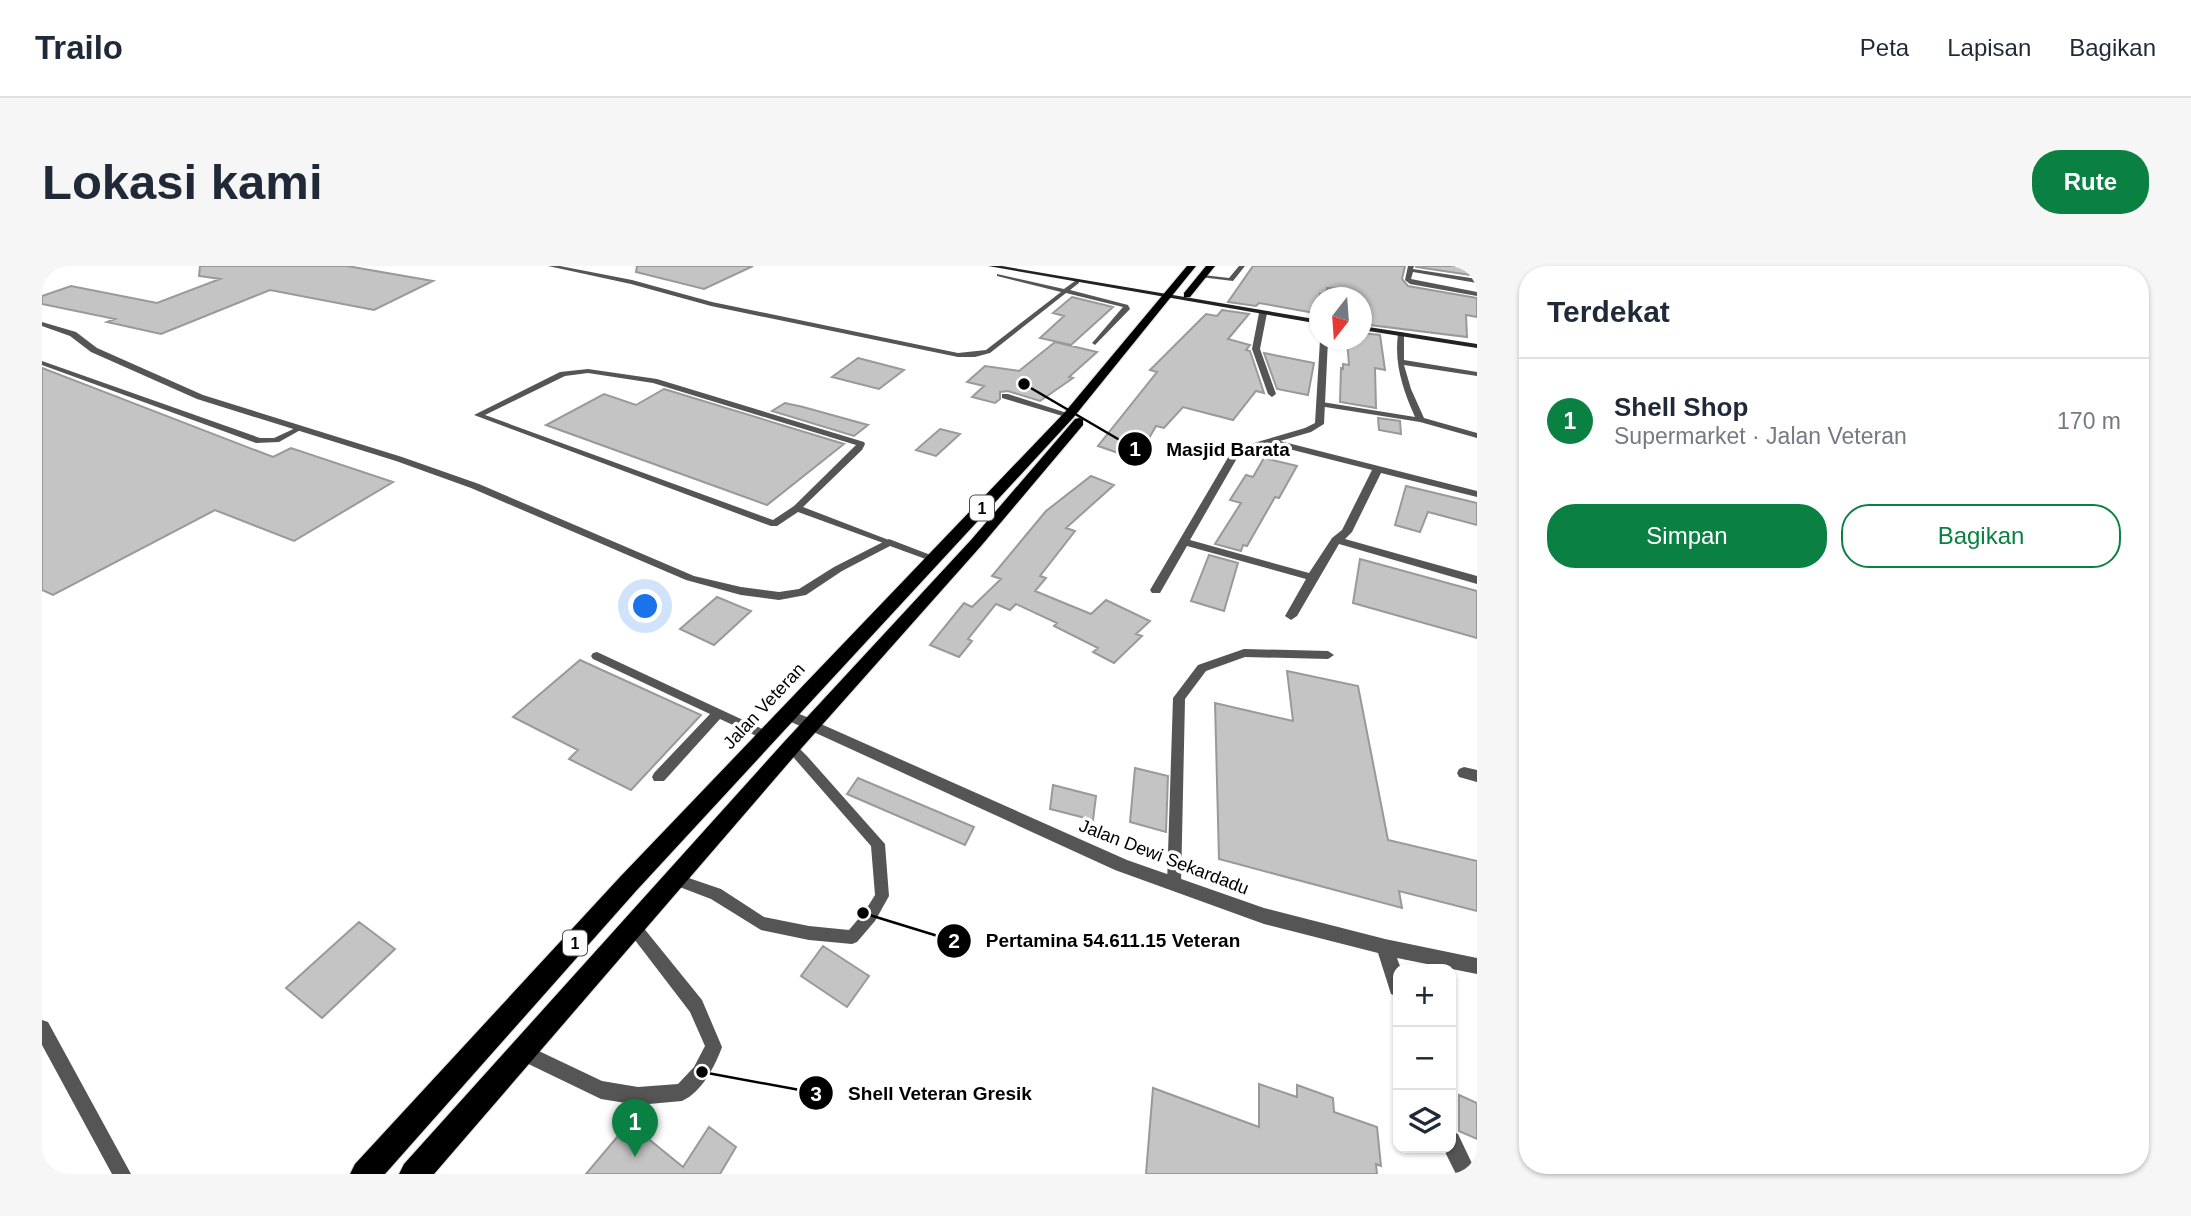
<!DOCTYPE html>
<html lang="id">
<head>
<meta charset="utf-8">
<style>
  :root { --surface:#fff; --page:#f6f6f7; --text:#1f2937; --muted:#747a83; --line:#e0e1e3; --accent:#0b8043 }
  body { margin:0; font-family:Arial,sans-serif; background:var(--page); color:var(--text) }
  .controls { position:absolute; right:21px; bottom:21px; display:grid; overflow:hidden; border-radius:14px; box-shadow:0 2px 5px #0004 }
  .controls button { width:63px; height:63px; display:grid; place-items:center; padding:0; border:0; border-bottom:2px solid var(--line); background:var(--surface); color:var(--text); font:35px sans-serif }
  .compass { position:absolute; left:1267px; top:21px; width:63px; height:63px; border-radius:50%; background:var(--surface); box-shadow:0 2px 5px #0004; rotate:197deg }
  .you { position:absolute; left:604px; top:341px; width:24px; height:24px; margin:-18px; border:5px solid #fff; border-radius:50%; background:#1a73e8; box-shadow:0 0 0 10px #1a73e833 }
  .badge { display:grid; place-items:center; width:46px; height:46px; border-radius:50%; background:var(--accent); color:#fff; font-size:23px; font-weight:700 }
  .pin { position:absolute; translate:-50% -58px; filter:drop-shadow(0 2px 4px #0008) }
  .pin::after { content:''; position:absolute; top:37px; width:24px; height:21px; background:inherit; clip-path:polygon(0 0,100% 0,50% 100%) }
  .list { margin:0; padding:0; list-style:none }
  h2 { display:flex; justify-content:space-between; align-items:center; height:91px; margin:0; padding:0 28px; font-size:30px }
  h2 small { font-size:23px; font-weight:400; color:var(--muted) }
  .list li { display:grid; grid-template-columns:46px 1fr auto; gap:21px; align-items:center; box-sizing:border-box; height:126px; padding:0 28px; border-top:2px solid var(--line) }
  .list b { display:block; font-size:26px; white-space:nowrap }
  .list p { margin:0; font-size:23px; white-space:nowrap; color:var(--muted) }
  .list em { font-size:23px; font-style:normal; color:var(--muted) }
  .actions { display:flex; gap:14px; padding:21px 28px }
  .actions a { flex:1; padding:16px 0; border:2px solid var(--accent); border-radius:28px; text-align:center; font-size:24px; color:var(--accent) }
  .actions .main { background:var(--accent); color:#fff }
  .icon { flex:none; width:38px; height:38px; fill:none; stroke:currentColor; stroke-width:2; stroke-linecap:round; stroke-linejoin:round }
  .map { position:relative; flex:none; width:1435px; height:908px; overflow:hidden; border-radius:28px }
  header { display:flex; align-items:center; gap:42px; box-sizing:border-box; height:98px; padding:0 35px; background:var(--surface); border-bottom:2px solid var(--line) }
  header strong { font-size:33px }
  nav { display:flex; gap:38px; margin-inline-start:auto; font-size:24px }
  .intro { display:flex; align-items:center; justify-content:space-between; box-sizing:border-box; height:168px; padding:0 42px }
  h1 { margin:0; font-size:49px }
  .button { padding:18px 32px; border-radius:28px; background:var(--accent); color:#fff; font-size:24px; font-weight:700 }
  main { display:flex; gap:42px; padding:0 42px }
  aside { flex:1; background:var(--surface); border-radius:28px; box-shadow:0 2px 5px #0004 }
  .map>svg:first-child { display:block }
</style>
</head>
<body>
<header>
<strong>Trailo</strong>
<nav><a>Peta</a><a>Lapisan</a><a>Bagikan</a></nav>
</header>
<div class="intro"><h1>Lokasi kami</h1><a class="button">Rute</a></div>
<main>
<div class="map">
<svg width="1435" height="908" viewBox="0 0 1435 908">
  <rect width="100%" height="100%" fill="#fff"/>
  <path fill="#c4c4c4" stroke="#999" stroke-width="2" d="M158,0H305L391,15L332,44L228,24L119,68L65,56L73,53L0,38V30L29,20L115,37L178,13L157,10Z
    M595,0H711L662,23L594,6Z
    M1211,0H1363L1360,13L1366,20L1435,32V51L1424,49L1425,71L1320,58V32H1299V23L1285,22L1284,29L1278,28V48L1217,37L1214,40L1186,36Z
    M1374,0H1435V10L1374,1Z
    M1030,31L1071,41L1029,79L998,72L1022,50L1011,47Z
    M1180,44L1207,48L1186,73L1208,79L1204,84L1208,85L1222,127L1214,125L1191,154L1141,141L1122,162L1114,160L1106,174L1101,172L1082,189L1056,180L1115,106L1108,104L1164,48L1175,50Z
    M1320,67L1338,69L1343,104L1333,102L1334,142L1298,136L1299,102L1301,103V98L1307,99L1305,74H1320Z
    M1013,76L1055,86L1027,111L1031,112L998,135L966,125L958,126V133L953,137L930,131L942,120L925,116L943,100L977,105Z
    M1222,87L1272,97L1266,129L1235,123Z
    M816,92L862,104L837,123L790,111Z
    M0,102L231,191L249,182L351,216L252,275L173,244L11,329L0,324Z
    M622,123L802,178L725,239L504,159L562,128L594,139Z
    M743,137L761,141L826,159L812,170L730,145Z
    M1336,152L1358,155L1359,168L1337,164Z
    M898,163L918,168L894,190L874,184Z
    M1222,192L1255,200L1237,232L1233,231L1205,280L1201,279L1199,285L1173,278L1199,237L1188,234L1204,209L1211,211Z
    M1049,210L1072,219L1024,262L1033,265L998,310L1004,312L993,325L1049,348L1064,334L1108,355L1094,368L1100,370L1072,397L1051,386L1056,382L1012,360L1015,357L974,338L968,344L954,338L926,373L930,375L917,391L888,379L922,337L930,341L959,313L950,310L1004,245Z
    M1364,220L1435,237V259L1386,246L1378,266L1353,259Z
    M1167,289L1196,297L1182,345L1149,335Z
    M1318,293L1435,325V372L1311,337Z
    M675,331L709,345L672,379L638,363Z
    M538,394L659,449L589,524L527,493L536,484L471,451Z
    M1245,405L1316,420L1346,574L1435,595V645L1357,625L1360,642L1177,593L1173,437L1251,455Z
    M1093,502L1126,510L1124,566L1088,556Z
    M816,512L932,561L923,579L805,528Z
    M1011,519L1054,530L1051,554L1008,543Z
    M317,656L353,683L280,752L244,722Z
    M781,680L827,710L805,741L759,710Z
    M1217,818L1255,831V819L1291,832L1292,846L1335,861L1339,900L1334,898L1335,908H1104L1111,822L1217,861Z
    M1417,829L1435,837V873L1417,865Z
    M587,857L641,901L667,861L694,881L678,908H544Z"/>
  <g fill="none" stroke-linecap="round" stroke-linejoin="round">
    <defs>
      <path id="trunk" d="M1145,0H1154L1031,152L594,625L343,908H308L313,898L578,611L1023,146Z
        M1164,0H1173L1148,31H1142V27Z
        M1037,152L1041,153V159L939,280L756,486L392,908H357L362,898L742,476L929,274L1033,153Z"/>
    </defs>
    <use href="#trunk" stroke="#dbdbdb" stroke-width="2"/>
    <path fill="#555" fill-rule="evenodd" d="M506,0H518L590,14L670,36L916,87L944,84L1019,26L955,10V8L1022,23L1033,15H1037V17L1028,24L1086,39L1088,43L1053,79L1050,77L1051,76L1081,41L1024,27L948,87L933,91H916L669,40L589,18Z
      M1197,0H1203L1191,15L1158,11L1161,9L1187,12Z
      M1366,0H1372L1371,3L1435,13V17L1371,6L1369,13L1435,26V30L1368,18L1363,14Z
      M1359,66L1362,68V94L1435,106V110L1362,99L1369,123L1382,152L1435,167V172L1378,156L1277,140L1276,138L1280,136L1373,151C1361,124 1352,98 1356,68Z
      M0,95L218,172H232L258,160L262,162L237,176L214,177L0,99Z
      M546,103L615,113L822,176L823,178L820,184L761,241L852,276L847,279L844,278L756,246L735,260H729L432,149L518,106ZM546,107L611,117L814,179L752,240L731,254L443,149L523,110Z
      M960,128H966L1031,149L1024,151L960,132Z
      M1202,383L1286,385L1292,389L1286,393L1203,391L1164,405L1143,433L1139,618L1137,622L1132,624L1127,622L1125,618L1131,432L1156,399Z
      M555,386L731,468L733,471L727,476L723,474L678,453L622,515H612L610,511L612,507L668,448L551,393L549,390L551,387Z
      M749,476L753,478L765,490L843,578L847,630L833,655L815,676L810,678L767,674L719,664L669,633L627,617L625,613L627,609L632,607L679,623L722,651L767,660L807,664L823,645L833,629L829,580L745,484L743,481L745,478Z
      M591,653L596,655L660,734L680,781C673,800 660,826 640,835L596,839L559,833L474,792L471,786L474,780L480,777L560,815L596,821L636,818L652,801L663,780L648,746L586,665L583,660L586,655Z
      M0,754L6,756L89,908H70L0,779Z"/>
    <path fill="#555" fill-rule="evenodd" d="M1221,45L1225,47L1218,83L1234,128L1230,131L1226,128L1210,83L1217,47Z
      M0,56L34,66L55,82L161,129L360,191L437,218L652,310L699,321L737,326L757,323L792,301L847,273L899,293L893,296L889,295L848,280L800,305L764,329L737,334L699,329L644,314L429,222L354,195L155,133L49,86L28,70L0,60Z
      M1278,74H1286L1282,158L1269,166L1238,175L1435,225V231L1339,207L1310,266L1303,273L1435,310V318L1297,278L1255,350L1249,354L1243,350L1264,313L1145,280L1118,327H1110L1108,324L1191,183L1263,162L1273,157ZM1227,178L1330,204L1300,264L1290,272L1267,307L1148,274L1198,187Z
      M770,454L1085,594L1222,642L1343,673L1435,692V708L1355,692L1359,703H1356V731L1349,728L1336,687L1222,658L1073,604L765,463L763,459L765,455Z
      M1422,501L1435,504V516L1417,511L1415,507L1417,503Z
      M1409,865L1416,868L1435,908H1414L1401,882H1409Z"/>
    <path fill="#555" fill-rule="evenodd" d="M747,444L775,455L777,459L775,463H765L742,453L740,449L742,445Z"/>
    <path fill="#222" fill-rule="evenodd" d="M946,0H960L1278,54V58Z
      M1320,60L1435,78V82L1320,64Z"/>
    <use href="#trunk" fill="#000" fill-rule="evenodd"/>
  </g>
  <g text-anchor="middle" stroke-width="7" stroke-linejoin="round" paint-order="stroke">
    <g fill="#fff" stroke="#4c4c4c" stroke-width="2">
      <rect x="928" y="229.5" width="24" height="25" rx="5"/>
      <rect x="521" y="664.5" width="24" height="25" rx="5"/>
    </g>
    <g font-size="16" font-weight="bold" fill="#000">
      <text x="940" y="248">1</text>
      <text x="533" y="683">1</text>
    </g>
    <g font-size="18" fill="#000" stroke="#fff">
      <text transform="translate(722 440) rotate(-47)" y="6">Jalan Veteran</text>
      <text transform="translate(1122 591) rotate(21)" y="6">Jalan Dewi Sekardadu</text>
    </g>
  </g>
  <path fill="none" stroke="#000" stroke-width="2.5" d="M982 118L1093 183M821 647L912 675M660 806L774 827"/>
  <g fill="#000" stroke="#fff" stroke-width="2.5">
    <circle cx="982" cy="118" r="7"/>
    <circle cx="821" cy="647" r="7"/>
    <circle cx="660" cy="806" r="7"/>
    <circle cx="1093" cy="183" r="18"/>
    <circle cx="912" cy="675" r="18"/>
    <circle cx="774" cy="827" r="18"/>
  </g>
  <g font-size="21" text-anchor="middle" font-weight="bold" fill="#fff">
    <text x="1093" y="190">1</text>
    <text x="912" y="682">2</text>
    <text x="774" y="835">3</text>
  </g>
  <g font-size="19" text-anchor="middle" font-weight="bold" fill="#000" stroke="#fff" stroke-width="7" stroke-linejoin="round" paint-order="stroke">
    <text x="1186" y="190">Masjid Barata</text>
    <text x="1071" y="681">Pertamina 54.611.15 Veteran</text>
    <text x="898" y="834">Shell Veteran Gresik</text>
  </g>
</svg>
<div class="controls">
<button>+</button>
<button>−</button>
<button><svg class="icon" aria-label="layers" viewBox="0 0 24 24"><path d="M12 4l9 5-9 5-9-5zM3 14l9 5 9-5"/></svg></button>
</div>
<svg class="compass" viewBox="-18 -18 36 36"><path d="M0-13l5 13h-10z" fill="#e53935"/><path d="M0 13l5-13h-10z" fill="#747a83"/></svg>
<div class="you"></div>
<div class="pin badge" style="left:593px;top:891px">1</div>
</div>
<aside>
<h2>Terdekat<small></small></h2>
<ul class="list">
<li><span class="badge">1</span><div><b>Shell Shop</b><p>Supermarket · Jalan Veteran</p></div><em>170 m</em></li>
</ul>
<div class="actions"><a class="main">Simpan</a><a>Bagikan</a></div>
</aside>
</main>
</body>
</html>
